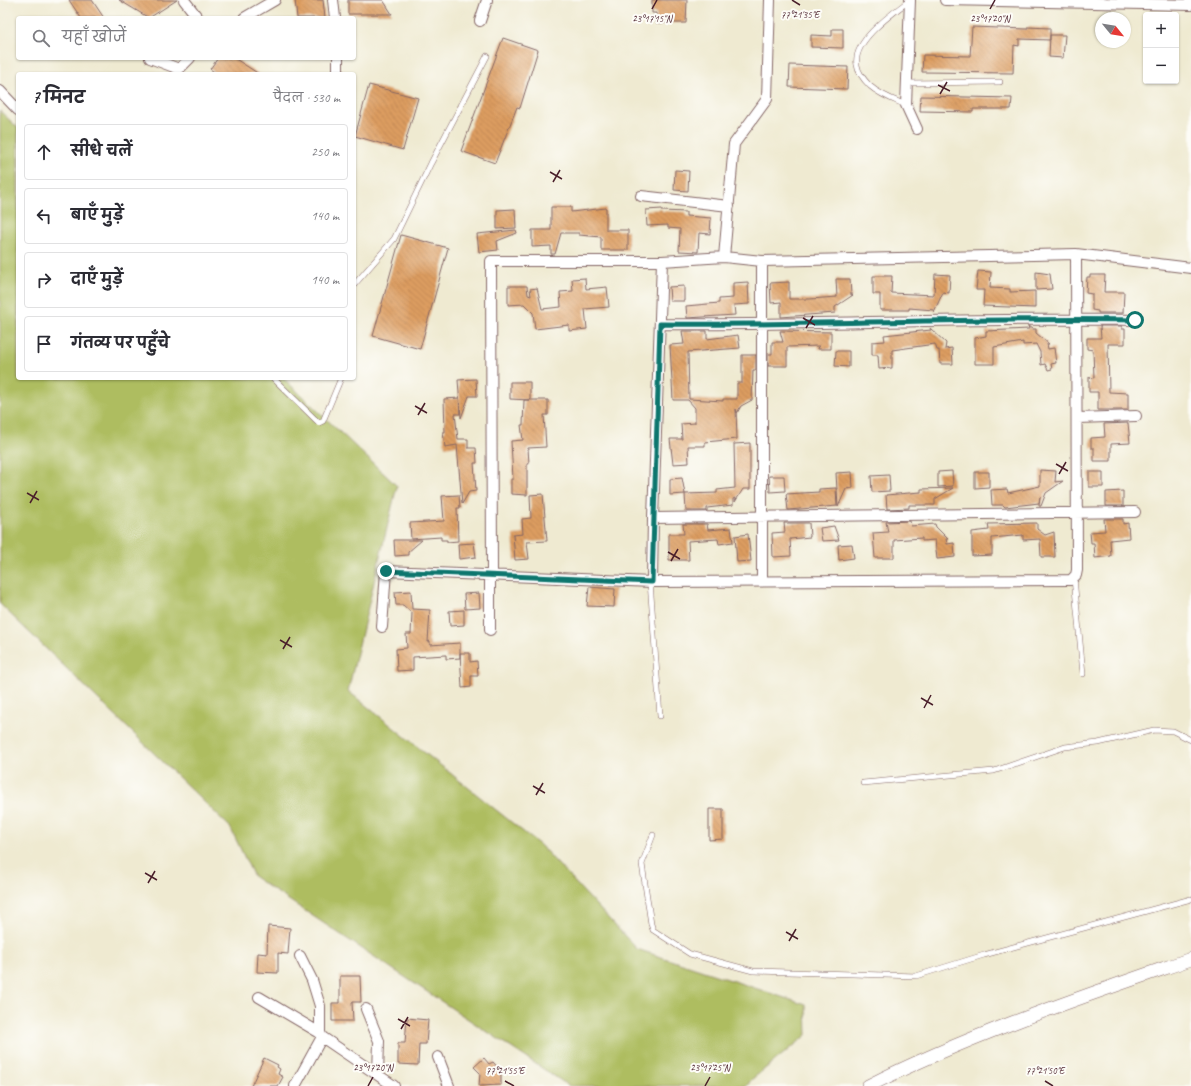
<!DOCTYPE html>
<html lang="hi">
<head>
<meta charset="utf-8">
<style>
  :root { --surface:#fff; --page:#f2f2f3; --text:#2b2b33; --muted:#7c7c81; --line:#e1e1e2 }
  body { margin:0; font-family:Caveat,"Playpen Sans Deva",sans-serif; background:var(--page); color:var(--text) }
  .controls { position:absolute; right:12px; top:12px; display:grid; overflow:hidden; border-radius:4px; box-shadow:0 1px 3px #0004 }
  .controls button { width:36px; height:36px; display:grid; place-items:center; padding:0; border:0; border-bottom:1px solid var(--line); background:var(--surface); color:var(--text); font:20px sans-serif }
  .compass { position:absolute; left:1095px; top:12px; width:36px; height:36px; border-radius:50%; background:var(--surface); box-shadow:0 1px 3px #0004; rotate:120deg }
  .stop { position:absolute; width:12px; height:12px; margin:-9px; border:3px solid #0f766e; border-radius:50%; background:#fff }
  .stop.end { background:#0f766e; border-color:#fff; box-shadow:0 1px 4px #0008 }
  .list { margin:0; padding:0; list-style:none }
  h2 { display:flex; justify-content:space-between; align-items:center; height:52px; margin:0; padding:0 16px; font-size:17px }
  h2 small { font-size:13px; font-weight:400; color:var(--muted) }
  .list li { display:grid; grid-template-columns:26px 1fr auto; gap:12px; align-items:center; box-sizing:border-box; height:56px; margin:0 8px 8px; padding:0 8px; border:1px solid var(--line); border-radius:4px }
  .list b { display:block; font-size:15px; white-space:nowrap }
  .list em { font-size:13px; font-style:normal; color:var(--muted) }
  .icon { flex:none; width:22px; height:22px; fill:none; stroke:currentColor; stroke-width:2; stroke-linecap:round; stroke-linejoin:round }
  .map { position:relative; flex:none; width:1191px; height:1086px; overflow:hidden }
  .search { position:absolute; background:var(--surface); box-shadow:0 1px 3px #0004; left:16px; top:16px; width:340px; height:44px; display:flex; align-items:center; gap:10px; box-sizing:border-box; padding:0 14px; border-radius:4px; color:var(--muted); font-size:15px }
  .panel { position:absolute; background:var(--surface); box-shadow:0 1px 3px #0004; left:16px; top:72px; width:340px; height:308px; border-radius:4px }
  .map>svg:first-child { display:block }
</style>
</head>
<body>
<div class="map">
<svg width="1191" height="1086" viewBox="0 0 1191 1086">
  <defs>
    <pattern id="building-back-hatch" width="6" height="6" patternUnits="userSpaceOnUse"><rect width="6" height="6" fill="#dd9d61"/><path d="M-1 5l2 2M0 0l6 6M5-1l2 2" fill="none" stroke="#b57f50"/></pattern>
  </defs>
  <rect width="100%" height="100%" fill="#fdfcf7"/>
  <filter id="ink" filterUnits="userSpaceOnUse"><feTurbulence type="fractalNoise" baseFrequency=".025" numOctaves="2"/><feDisplacementMap in="SourceGraphic" scale="8" xChannelSelector="R" yChannelSelector="G"/><feConvolveMatrix kernelMatrix="1 2 1 2 8 2 1 2 1" color-interpolation-filters="sRGB"/></filter>
  <filter id="wash" filterUnits="userSpaceOnUse"><feTurbulence type="fractalNoise" baseFrequency=".012" numOctaves="4" result="noise"/><feDisplacementMap in="SourceGraphic" scale="16" xChannelSelector="R" yChannelSelector="G"/><feGaussianBlur stdDeviation="0.9" result="paint"/><feColorMatrix in="noise" values="0 0 0 0 0 0 0 0 0 0 0 0 0 0 0 0 0 1.4 0 .05"/><feComposite in="paint" operator="in"/></filter>
  <g filter="url(#wash)">
    <rect width="100%" height="100%" fill="#efead1"/>
    <path fill="#aebd60" stroke="#7c6e46" d="M0,111L18,128V378H283L397,486L348,691L541,846L637,949L806,1005L807,1035L751,1080L747,1086H569L254,877L230,827L0,604Z"/>
    <g id="blocks">
      <path fill="url(#building-back-hatch)" d="M69,0H92L104,18H81Z
        M119,0H177L149,18Z
        M295,0H323L325,18H297Z
        M348,0H383L392,14H348Z
        M652,0H687L686,23H656V13H652Z
        M972,27L1027,29V27L1050,28V40L1019,39V46L1014,45L1013,73L922,72L923,55L970,56Z
        M832,29H843V48L811,47V35L832,36Z
        M1050,35H1065L1063,58L1049,57Z
        M503,38L538,50L520,108L517,107L495,163L461,151Z
        M218,58H234L259,74H217L210,69Z
        M790,65L848,67L847,89L789,87Z
        M369,85L418,98L403,150L355,136Z
        M921,96L1012,98L1011,109H973V112L920,111Z
        M675,170L689,171L688,191L674,190Z
        M551,207H571V212L606,208V230H628V250H601V237L579,235V233H561L555,254H551V246L532,247V230H551Z
        M515,209L516,228L497,229V210Z
        M662,209V211L686,212V216L711,218L710,234L699,233L698,252L679,251L680,229L668,228V225L647,226L646,210Z
        M516,230L517,233L497,241L498,250L479,252L477,234Z
        M401,235L448,248L420,349L373,336Z
        M978,271L991,272L990,288L1010,289V292L1035,291V308L983,306L984,290H976Z
        M1036,272L1050,274L1052,289L1036,290Z
        M935,274L950,275L949,293L943,292L934,312V310L909,308V310H880V294H873V276H892L891,293L934,295Z
        M1090,275H1105L1104,292H1124L1123,313H1098V311L1092,310V294L1086,293L1087,277H1090Z
        M585,278L586,289L607,287L609,307L585,309L587,329L569,331V325L535,329L533,313L524,304L508,305V286H527L528,295L531,296L530,289L537,288L542,309L561,307L560,292L573,291L572,279Z
        M836,279H850L851,295H853L835,307V313L781,317V302L771,303L770,283L789,282V299H810L837,297Z
        M748,282L749,304L734,305L735,315L687,318L686,306L719,303V299L733,298V283Z
        M684,286V301H670L669,287Z
        M1028,326L1032,329H1036V333L1049,344H1047L1048,349L1054,348L1056,363L1051,364L1052,369L1048,370L1045,364L1041,365L1040,352L1036,344L1023,345V342L994,347V364H975V338L986,336V331L1029,329Z
        M1100,326H1122V329H1125V344H1108L1109,392L1128,393V410H1098V392H1089V377L1094,378L1093,350L1087,349V338H1101Z
        M930,328L946,343L945,349L952,348L953,364H940L939,350H937L935,344L892,350V368L879,369L878,355H872V342L885,341L884,335L931,330Z
        M682,331H707V339L738,335L740,348L688,352L689,399L723,401V399H737V383H742V355H756V370H753L752,400L741,406L737,413L736,409L737,439L705,442V446H688L689,463L673,464L670,439H682L681,424L695,423V408L688,400H673L670,345L684,344Z
        M780,331L831,332V349H818L819,346L787,347V366H768V354H772V342H783Z
        M836,351H849V367L835,366Z
        M476,379L477,396H469L461,418L458,380Z
        M510,382H530V400L510,399Z
        M459,398L460,414H455L458,439H468V448H476L477,463H474L476,491L469,492L462,504L457,445L445,447L443,432H445L444,399Z
        M524,400H548V415H544L546,447L528,448L529,464H527V495L511,494V479H513L511,441L523,440L521,425H523Z
        M1128,423L1130,443L1111,444V461H1094V448H1091V438L1105,437L1104,424Z
        M750,443V489H743L735,502V498L733,499V505L707,508V511H686L685,494L717,493V490L735,488L734,444Z
        M1040,470L1056,471L1055,482L1063,481L1046,493L1041,506H1039L1040,497L1039,503L1005,507L1003,505H992L991,490L1007,489L1008,493L1040,486Z
        M952,471L953,486L938,487V472Z
        M852,472L853,488L846,489L838,507L836,473Z
        M975,472H989V487L975,488Z
        M1089,472H1103V487H1089Z
        M889,475L890,491L872,492L871,476Z
        M769,476H784L785,491L770,492Z
        M682,478L685,494L670,495V479Z
        M836,488L837,506L788,510L786,494L819,492V489Z
        M953,488L935,499V505H909V508L887,509L886,495L921,492V489Z
        M1123,491V506H1106V492Z
        M543,494L547,541L527,542L529,559L515,560L513,535L523,534L522,519L531,518L530,495Z
        M459,495L460,508H457L458,541L447,542V540H441V537L411,539L410,523L444,521L442,496Z
        M1104,519H1123V524L1128,523L1129,538L1110,540L1111,556L1095,558L1094,543H1091L1090,532L1105,531Z
        M910,521L911,526L935,524L936,527L948,539H946L947,544L954,543L955,557L937,559L935,540L922,541V538L894,540V558H875L873,533L888,532L886,522Z
        M784,523H809L810,537L790,539L791,556L773,557L772,533L785,532Z
        M1037,523V529L1045,535L1054,532L1055,557H1041L1040,539L1023,540V535L992,538V555L972,556V532L989,530L988,524Z
        M683,524H707L708,530L731,528L733,542L719,544L718,539L688,541L689,560H669V534H684Z
        M834,526L839,540L822,541L820,528Z
        M748,534L751,561L737,562L735,536Z
        M394,540H422L408,552V555L395,556Z
        M474,543L476,557L459,559L458,544Z
        M852,544L854,558L839,560L838,545Z
        M589,587L615,589L614,607L587,606Z
        M411,591L412,609L430,610L428,642L430,641V645L460,643V658L446,659V655L413,657V670L397,671L396,649L407,648L406,634H411L412,613L403,605H396L395,592Z
        M479,593L480,608L465,609L464,594Z
        M464,610V625L450,626L449,611Z
        M460,653H470V662L477,661L478,676H471V687L462,688Z
        M709,809H723V839L709,840Z
        M268,926L290,928L288,954L278,953V973L257,972L258,953L267,954Z
        M340,976H360L361,1002H352L353,1021H332V1003H340Z
        M407,1018L428,1020L426,1044H419L418,1065L398,1064V1043H405Z
        M264,1058L278,1065L277,1067L280,1069L278,1074L283,1077L278,1086H251Z
        M484,1058L489,1064L493,1062L501,1071V1085L479,1086L480,1073L474,1067Z"/>
    </g>
  </g>
  <g filter="url(#ink)">
    <use href="#blocks" fill-opacity="0" stroke="#846665" stroke-width="1"/>
    <g fill="none" stroke-linecap="round" stroke-linejoin="round">
      <defs>
        <path id="service" d="M907,83L1000,82
          M906,105C894,100 880,95 870,86C865,81 858,72 857,65C852,41 893,13 910,0
          M354,285L394,239L431,163L487,56
          M273,378L319,423L323,421L341,378
          M1074,578L1083,674
          M650,582L660,716
          M863,783L994,771L1065,747L1098,743L1154,730L1173,731L1191,740
          M653,835L642,864L651,924L653,930L690,954L753,971L916,976L984,955L1191,899"/>
        <path id="minor" d="M184,0L198,18
          M333,0L335,18
          M910,0L906,105L917,129
          M945,0L1191,5
          M244,18L275,0
          M480,21L487,0
          M150,58L179,69L190,58
          M338,58V74
          M0,91L18,110
          M641,196L729,206
          M724,257L734,144L767,99L770,0
          M660,324C818,326 977,317 1135,320
          M1078,418L1136,416
          M653,518L1135,512
          M490,575V630
          M492,575L491,261H662L724,257L762,261L1076,254L1191,268
          M762,580V261
          M652,582L653,518L662,261
          M382,627L386,571L652,582L1071,580L1076,575L1077,570L1076,254
          M300,956L312,980L320,1006V1033
          M259,997L320,1033L322,1037L394,1086
          M366,1009L379,1041L378,1075
          M438,1057L449,1086
          M295,1086L322,1037"/>
        <path id="tertiary" d="M868,1086C971,1034 1082,997 1191,959"/>
      </defs>
      <use href="#service" stroke="#846665" stroke-width="6"/>
      <use href="#minor" stroke="#846665" stroke-width="12"/>
      <use href="#tertiary" stroke="#846665" stroke-width="14"/>
      <use href="#service" stroke="#fff" stroke-width="5"/>
      <use href="#minor" stroke="#fff" stroke-width="10"/>
      <use href="#tertiary" stroke="#fff" stroke-width="13"/>
    </g>
  </g>
  <g fill="none" stroke-linecap="round" stroke-linejoin="round" filter="url(#ink)">
    <path stroke="#0f766e" stroke-width="5" d="M386,571L652,582L660,324C818,326 977,317 1135,320"/>
  </g>
  <path fill="none" stroke="#4a1f2b" stroke-width="1.5" d="M792,0L800,5M652,9L657,0M990,9L995,0M938,85L950,91M940,94L947,82M550,172L562,179M553,182L560,170M803,318L815,325M806,328L813,316M415,406L427,413M418,415L425,403M1056,464L1068,471M1059,474L1066,462M27,493L39,500M30,503L37,491M668,552L680,559M671,561L678,549M280,640L292,647M283,649L290,637M921,698L933,705M924,708L931,695M533,786L545,793M536,795L543,783M145,873L157,880M148,883L155,871M786,932L798,939M789,941L796,929M398,1019L410,1026M401,1029L408,1017M505,1081L514,1086M1045,1081L1053,1086M368,1086L373,1077M705,1086L710,1077"/>
  <g font-size="10" text-anchor="middle" fill="#4a1f2b" stroke="#fdfcf7" stroke-width="4" stroke-linejoin="round" paint-order="stroke">
    <text x="800" y="18">77°21'35"E</text>
    <text x="652" y="22">23°17'15"N</text>
    <text x="990" y="22">23°17'20"N</text>
    <text x="373" y="1071">23°17'20"N</text>
    <text x="710" y="1071">23°17'25"N</text>
    <text x="505" y="1074">77°21'55"E</text>
    <text x="1045" y="1074">77°21'50"E</text>
  </g>
</svg>
<div class="controls">
<button>+</button>
<button>−</button>
</div>
<svg class="compass" viewBox="-18 -18 36 36"><path d="M0-13l5 13h-10z" fill="#e53935"/><path d="M0 13l5-13h-10z" fill="#7c7c81"/></svg>
<div class="stop" style="left:1135px;top:320px"></div>
<div class="stop end" style="left:386px;top:571px"></div>
<div class="search"><svg class="icon" aria-label="search" viewBox="0 0 24 24"><circle cx="10" cy="10" r="6"/><path d="M15 15l6 6"/></svg>यहाँ खोजें</div>
<section class="panel">
<h2>7 मिनट<small>पैदल · 530 m</small></h2>
<ul class="list">
<li><svg class="icon" aria-label="ahead" viewBox="0 0 24 24"><path d="M12 20V5M6 11l6-6 6 6"/></svg><div><b>सीधे चलें</b></div><em>250 m</em></li>
<li><svg class="icon" aria-label="left" viewBox="0 0 24 24"><path d="M17 20v-9H6M10 6l-5 5 5 5"/></svg><div><b>बाएँ मुड़ें</b></div><em>140 m</em></li>
<li><svg class="icon" aria-label="right" viewBox="0 0 24 24"><path d="M7 20v-9h11M14 6l5 5-5 5"/></svg><div><b>दाएँ मुड़ें</b></div><em>140 m</em></li>
<li><svg class="icon" aria-label="arrive" viewBox="0 0 24 24"><path d="M6 21V4h12l-3 4 3 4H6"/></svg><div><b>गंतव्य पर पहुँचे</b></div></li>
</ul>
</section>
</div>
</body>
</html>
